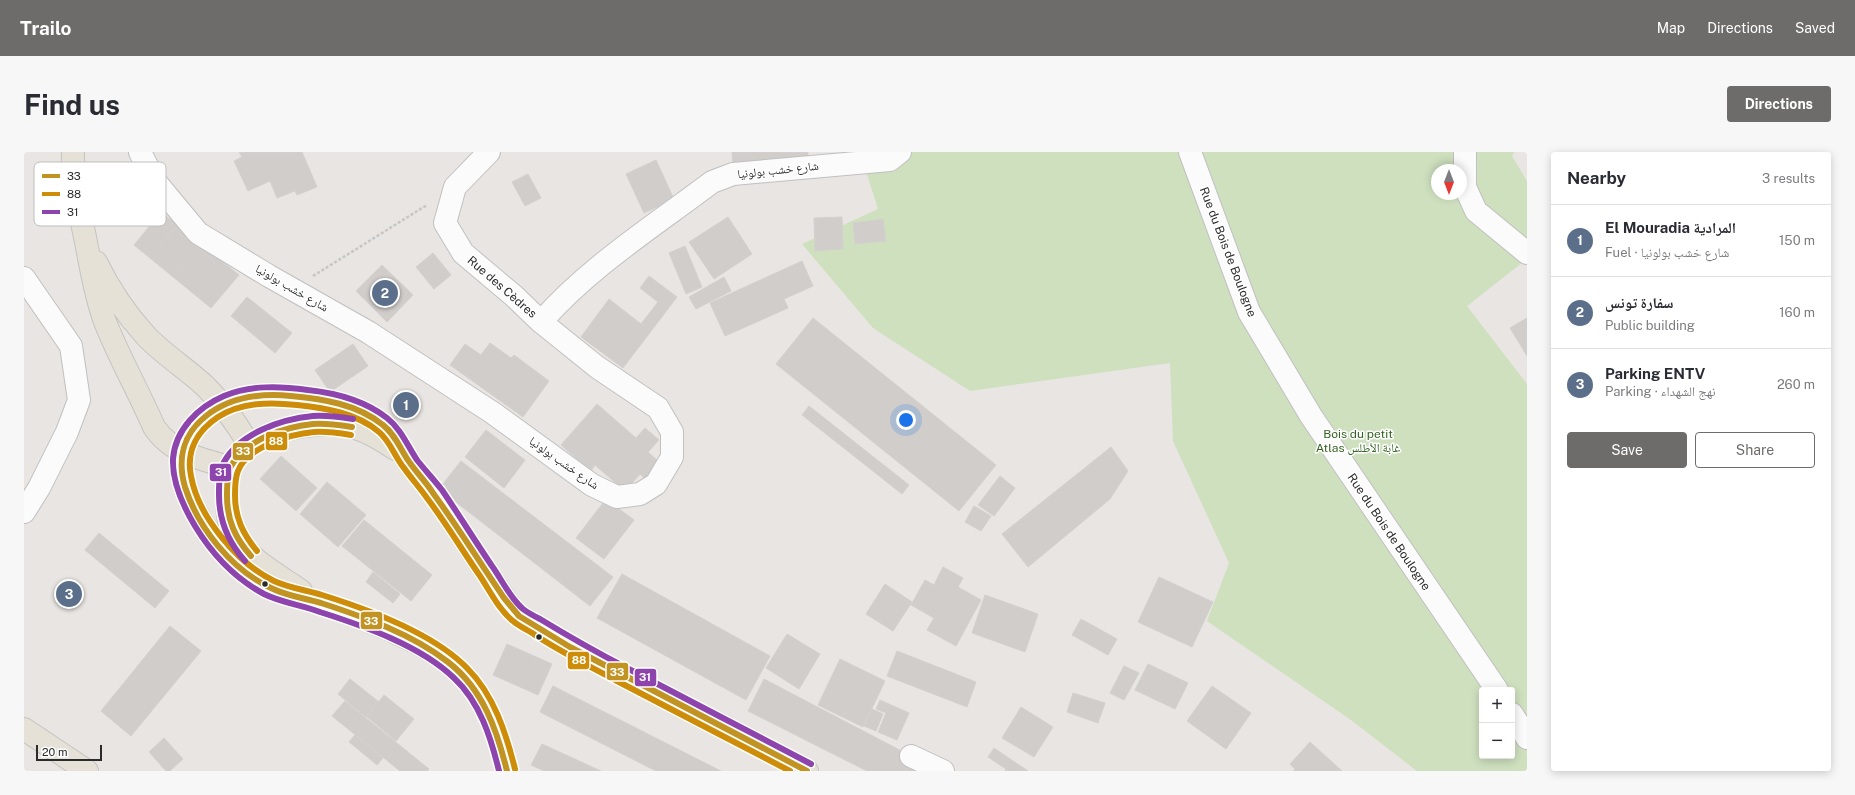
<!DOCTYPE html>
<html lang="en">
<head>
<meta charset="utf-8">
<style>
  :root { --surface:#fff; --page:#f7f7f7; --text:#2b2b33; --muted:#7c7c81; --line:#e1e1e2; --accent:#6d6c6b }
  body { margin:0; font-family:"Public Sans","Noto Naskh Arabic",sans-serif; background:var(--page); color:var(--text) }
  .controls { position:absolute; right:12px; bottom:12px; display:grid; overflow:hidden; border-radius:4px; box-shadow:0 2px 10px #0003 }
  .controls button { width:36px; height:36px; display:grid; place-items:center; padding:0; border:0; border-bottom:1px solid var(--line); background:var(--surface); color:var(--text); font:20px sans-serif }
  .compass { position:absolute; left:1407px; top:12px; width:36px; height:36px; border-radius:50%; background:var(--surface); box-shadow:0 2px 10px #0003; rotate:180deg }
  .scale { position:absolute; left:12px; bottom:10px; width:66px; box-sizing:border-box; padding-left:4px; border:2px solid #2b2b2b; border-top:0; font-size:11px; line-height:14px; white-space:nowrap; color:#2b2b2b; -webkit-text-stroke:3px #fff; paint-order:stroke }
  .you { position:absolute; left:882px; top:268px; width:14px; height:14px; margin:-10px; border:3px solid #fff; border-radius:50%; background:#1a73e8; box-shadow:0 0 0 6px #1a73e833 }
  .badge { display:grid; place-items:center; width:26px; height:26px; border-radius:50%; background:var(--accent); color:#fff; font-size:13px; font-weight:700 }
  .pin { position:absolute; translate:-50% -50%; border:2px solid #fff; box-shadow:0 1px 4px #0006 }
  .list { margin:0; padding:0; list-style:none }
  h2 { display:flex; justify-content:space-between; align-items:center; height:52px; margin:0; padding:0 16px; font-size:17px }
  h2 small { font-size:13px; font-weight:400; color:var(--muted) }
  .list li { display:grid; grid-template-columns:26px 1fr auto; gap:12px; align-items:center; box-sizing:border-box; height:72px; padding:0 16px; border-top:1px solid var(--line) }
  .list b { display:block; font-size:15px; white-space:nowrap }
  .list p { margin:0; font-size:13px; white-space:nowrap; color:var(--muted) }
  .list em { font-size:13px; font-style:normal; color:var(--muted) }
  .actions { display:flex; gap:8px; padding:12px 16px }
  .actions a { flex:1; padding:9px 0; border:1px solid var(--accent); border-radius:4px; text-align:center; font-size:14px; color:var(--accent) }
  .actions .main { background:var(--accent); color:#fff }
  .map { position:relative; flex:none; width:1503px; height:619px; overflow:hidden; border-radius:4px }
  header { display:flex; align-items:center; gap:24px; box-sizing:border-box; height:56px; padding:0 20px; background:var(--accent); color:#fff }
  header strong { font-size:19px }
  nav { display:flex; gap:22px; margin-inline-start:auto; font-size:14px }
  .intro { display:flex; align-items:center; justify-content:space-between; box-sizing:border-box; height:96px; padding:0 24px }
  h1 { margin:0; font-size:28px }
  .button { padding:10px 18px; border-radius:4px; background:var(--accent); color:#fff; font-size:14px; font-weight:700 }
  main { display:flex; gap:24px; padding:0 24px }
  aside { flex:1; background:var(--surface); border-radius:4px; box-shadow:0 2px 10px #0003 }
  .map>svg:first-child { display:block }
</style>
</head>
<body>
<header>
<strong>Trailo</strong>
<nav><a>Map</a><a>Directions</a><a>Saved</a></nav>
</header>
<div class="intro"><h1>Find us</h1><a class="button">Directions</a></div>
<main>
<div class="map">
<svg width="1503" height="619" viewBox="0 0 1503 619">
  <rect width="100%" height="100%" fill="#e8e5e2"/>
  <path fill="#cee0be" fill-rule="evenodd" d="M836,0H1490L1488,4L1503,29V107L1443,154L1503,232V619H1393L1327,568L1183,469L1205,411L1149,289L1146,211L946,239L849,176L778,92L854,57ZM1413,18H1437V42H1413ZM1458,538H1488V604H1458Z"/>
  <path fill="#d0cdcb" stroke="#d3d1ce" d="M215,0H278L293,35L273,43L271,39L253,46L246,29L224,39L210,9L218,5Z
    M708,0H784V14L709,17Z
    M632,8L650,47L620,61L602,22Z
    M504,22L517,46L501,54L488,30Z
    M137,60L215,123L187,156L110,93Z
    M704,65L728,102L690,127L665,90Z
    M818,65L819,97L791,99L790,66Z
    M859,67L862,89L831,92L829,71Z
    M150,76L198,116L182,135L134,96Z
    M661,94L678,135L662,142L645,101Z
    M409,101L427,123L410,137L392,115Z
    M778,109L789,134L760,147L764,156L701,184L686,151Z
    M358,113L389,143L363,170L332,139Z
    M625,124L653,145L599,216L557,185L585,147L617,172L634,150L616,136Z
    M700,125L707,139L672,157L665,145Z
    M223,145L268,181L251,201L207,164Z
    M789,166L972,313L935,359L752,212Z
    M1503,166V204L1486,176Z
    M466,191L487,206L490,203L525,229L499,265L426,213L441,192L457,203Z
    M329,192L344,214L306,240L291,218Z
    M573,252L612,286L621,276L635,288L624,300L636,311L622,328L616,322L601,339L571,313L567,319L537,293Z
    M785,254L885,333L878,342L778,263Z
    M462,278L501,308L480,336L441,305Z
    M1087,295L1104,319L1086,347L1004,415L978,382Z
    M257,304L293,336L272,359L236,327Z
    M437,309L589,425L566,454L415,337Z
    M976,324L991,336L970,364L954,353Z
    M303,330L342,363L314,395L276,362Z
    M582,347L610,368L580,407L552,386Z
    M950,354L967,364L957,379L941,370Z
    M340,368L408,423L387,449L318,394Z
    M75,381L145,439L131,456L61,398Z
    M919,415L939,426L934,435L957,448L932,494L903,478L910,466L887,453L901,428L910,433Z
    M349,420L376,442L369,451L342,430Z
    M598,422L746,504L722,548L573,466Z
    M1135,425L1189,450L1168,495L1114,470Z
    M861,432L888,450L869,479L842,462Z
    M961,443L1014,462L1001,500L948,481Z
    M1057,467L1093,487L1084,503L1048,483Z
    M146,474L177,499L107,584L77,559Z
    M763,482L796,502L775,537L742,516Z
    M483,492L528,512L514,543L469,523Z
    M873,499L952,530L943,555L863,524Z
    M816,507L861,529L839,575L794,553Z
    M1124,512L1164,531L1151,557L1111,538Z
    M1100,514L1115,521L1100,548L1086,541Z
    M326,527L355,550L342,565L314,542Z
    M740,527L887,604L911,619H843L724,559Z
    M529,534L697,619H632L516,560Z
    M1188,534L1227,561L1202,597L1163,569Z
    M1049,541L1081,551L1074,571L1043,560Z
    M360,543L390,567L372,589L343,565Z
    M856,548L885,561L873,588L854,580L862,561L852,557Z
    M321,549L405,617L403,619H376L308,564Z
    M997,555L1029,575L1010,605L978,586Z
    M848,557L859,562L852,579L840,574Z
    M331,583L359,606L353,613L325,590Z
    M140,586L159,607L146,619H142L125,600Z
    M1286,590L1318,619H1269L1271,617L1266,612Z
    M518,592L577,619H520L507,613Z
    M970,596L1004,619H981L982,617L964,605Z"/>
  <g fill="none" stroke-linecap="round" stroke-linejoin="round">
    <defs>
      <path id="minor" d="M116,0L130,28L174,81L245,124L344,180L469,261L568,333L593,345L616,342L632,332L648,305V280L634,256L573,215L517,170L490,144L439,101L421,71L431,35L465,0
        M1166,0L1225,160L1287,264L1473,538
        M1441,0V35L1452,59L1503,101
        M0,126L47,194L55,248L43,280L15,336L0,360
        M517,170C565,115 630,74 688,30L709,22L866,8L876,0
        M1488,562L1503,586
        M887,604L919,619"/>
      <path id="major" d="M49,0C48,31 56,60 62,90C67,116 71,142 80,167C94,204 114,238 130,275C147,301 178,308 206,315
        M72,110C85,137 102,162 122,184C140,203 163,217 182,235C200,253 213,272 226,294
        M277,439C255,423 229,410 213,388C204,375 203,359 203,344C203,335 203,323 207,314C225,278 293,267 328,275C344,279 358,288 371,297
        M0,577L63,619
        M483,619C475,584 463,547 437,521C406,490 340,467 299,452C281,446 261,444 244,435C210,417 183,384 167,350C156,327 151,298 169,277C189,251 224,241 256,243C290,246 325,249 354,269C372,281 371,289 381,304C389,317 400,328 409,340C426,364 442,390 459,415C469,428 482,451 493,462C499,467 508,471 515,476C542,494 570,508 599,523C660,555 722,587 783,619"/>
    </defs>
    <use href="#minor" stroke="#c1c0c0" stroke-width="24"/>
    <use href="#major" stroke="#c5c3c2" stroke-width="24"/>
    <path stroke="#c6c6c6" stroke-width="2.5" stroke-dasharray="3 2" stroke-linecap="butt" d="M289,124L403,53"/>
    <use href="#minor" stroke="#fcfbfb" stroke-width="22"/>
    <use href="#major" stroke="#e5e1d6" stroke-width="22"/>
    <defs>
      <path id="bus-1" d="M227,404C211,386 203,368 203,344C203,334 203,322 207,314C222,287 261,275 289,272C302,271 315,273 328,275
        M483,619C473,578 459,537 424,510C388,482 340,465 297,451C280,446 263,444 247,436C208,418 174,376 161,335C153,307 159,282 182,264C206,245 237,241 267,244C299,247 333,252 359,273C372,283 377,299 386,311C393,321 402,330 409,341C434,375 456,411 480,446L495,464L546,495L783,619"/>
      <path id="bus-2" d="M233,399C219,382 211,366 211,343C211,336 211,326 214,319C223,295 267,282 290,280C303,279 315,281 327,283
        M491,617C482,581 470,543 443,516C410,482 343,457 298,443C282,438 265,436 250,429C213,411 174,364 167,324C162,299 173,279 194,265C218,250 246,250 273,253C301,256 333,261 355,280C366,289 371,305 380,316C387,326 396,336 403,346C422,371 438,398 456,424C466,439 475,458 489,469C496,475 504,478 511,483C537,500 565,514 593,529C651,559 708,589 766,619"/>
      <path id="bus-3" d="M221,409C204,390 195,369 195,343C195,332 195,320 200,310C216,281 258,267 289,264C303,263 316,265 329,267
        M475,619C467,586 456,550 430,526C397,494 340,474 296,460C278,453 258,451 240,442C212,427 188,402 171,374C159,354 148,331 149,307C151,278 174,255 200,244C227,233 255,234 284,238C312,241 340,248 363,266C377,277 383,293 393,308C401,318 410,328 418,338C435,363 451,389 468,414C478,428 486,446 499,457C504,461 510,464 516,467C544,484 572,500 601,515C663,547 725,580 787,612"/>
    </defs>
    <use href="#bus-1" stroke="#fff" stroke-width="9"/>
    <use href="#bus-2" stroke="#fff" stroke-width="9"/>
    <use href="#bus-3" stroke="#fff" stroke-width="9"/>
    <use href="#bus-1" stroke="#c09322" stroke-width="6"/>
    <use href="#bus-2" stroke="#ce8d09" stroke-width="6"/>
    <use href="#bus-3" stroke="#8e44ad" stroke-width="6"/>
  </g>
  <g fill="#2b2b2b" stroke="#fff" stroke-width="1.5">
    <circle cx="241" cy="432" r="3.5"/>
    <circle cx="515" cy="485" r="3.5"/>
  </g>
  <g text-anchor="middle" stroke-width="3" stroke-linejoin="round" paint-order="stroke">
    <g font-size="12" fill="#2b2b2b" stroke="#fff">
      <text transform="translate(754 18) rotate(-6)" y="4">شارع خشب بولونيا</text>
      <text transform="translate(1204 100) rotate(69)" y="4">Rue du Bois de Boulogne</text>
      <text transform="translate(478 135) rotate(41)" y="4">Rue des Cèdres</text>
      <text transform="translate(268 136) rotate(30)" y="4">شارع خشب بولونيا</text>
      <text transform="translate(540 311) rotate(35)" y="4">شارع خشب بولونيا</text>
      <text transform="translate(1365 380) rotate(56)" y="4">Rue du Bois de Boulogne</text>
    </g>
    <g font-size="12" fill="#336122" stroke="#fff">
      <text x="1334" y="286">Bois du petit<tspan x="1334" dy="14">Atlas غابة الأطلس</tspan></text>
    </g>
  </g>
  <rect x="10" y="10" width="132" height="64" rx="6" fill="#fff" stroke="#bfbfbf" stroke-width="1"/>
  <rect x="18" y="22" width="18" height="4" fill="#c09322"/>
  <rect x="18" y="40" width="18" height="4" fill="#ce8d09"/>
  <rect x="18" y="58" width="18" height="4" fill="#8e44ad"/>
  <g font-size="11" fill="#2b2b2b">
    <text x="43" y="28">33</text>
    <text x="43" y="46">88</text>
    <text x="43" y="64">31</text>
  </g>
  <g stroke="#fff" stroke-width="1.5">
    <rect x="241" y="279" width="23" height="20" rx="4" fill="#ce8d09"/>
    <rect x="208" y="290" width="22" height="19" rx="4" fill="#c09322"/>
    <rect x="185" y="311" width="23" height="19" rx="4" fill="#8e44ad"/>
    <rect x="336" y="459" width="23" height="19" rx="4" fill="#c09322"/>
    <rect x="543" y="499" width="23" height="19" rx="4" fill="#ce8d09"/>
    <rect x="582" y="510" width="23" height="19" rx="4" fill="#c09322"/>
    <rect x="610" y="516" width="23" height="19" rx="4" fill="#8e44ad"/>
  </g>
  <g font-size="11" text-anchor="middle" font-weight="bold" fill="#fff">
    <text x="252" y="293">88</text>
    <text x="219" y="303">33</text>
    <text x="197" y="324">31</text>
    <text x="347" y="473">33</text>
    <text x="555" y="512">88</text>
    <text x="593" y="524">33</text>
    <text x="621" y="529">31</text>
  </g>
</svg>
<div class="controls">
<button>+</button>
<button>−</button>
</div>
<svg class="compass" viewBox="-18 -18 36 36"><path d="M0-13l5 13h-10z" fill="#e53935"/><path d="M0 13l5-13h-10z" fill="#7c7c81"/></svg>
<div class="scale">20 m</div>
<div class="you"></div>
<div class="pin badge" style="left:382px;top:253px;background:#5c6f8a">1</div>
<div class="pin badge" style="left:361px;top:141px;background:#5c6f8a">2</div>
<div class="pin badge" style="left:45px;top:442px;background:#5c6f8a">3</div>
</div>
<aside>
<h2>Nearby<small>3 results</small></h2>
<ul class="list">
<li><span class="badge" style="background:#5c6f8a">1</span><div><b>El Mouradia المرادية</b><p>Fuel · شارع خشب بولونيا</p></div><em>150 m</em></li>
<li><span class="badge" style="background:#5c6f8a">2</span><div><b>سفارة تونس</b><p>Public building</p></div><em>160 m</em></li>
<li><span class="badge" style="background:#5c6f8a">3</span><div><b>Parking ENTV</b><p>Parking · نهج الشهداء</p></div><em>260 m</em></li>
</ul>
<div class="actions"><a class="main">Save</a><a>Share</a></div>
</aside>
</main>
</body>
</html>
